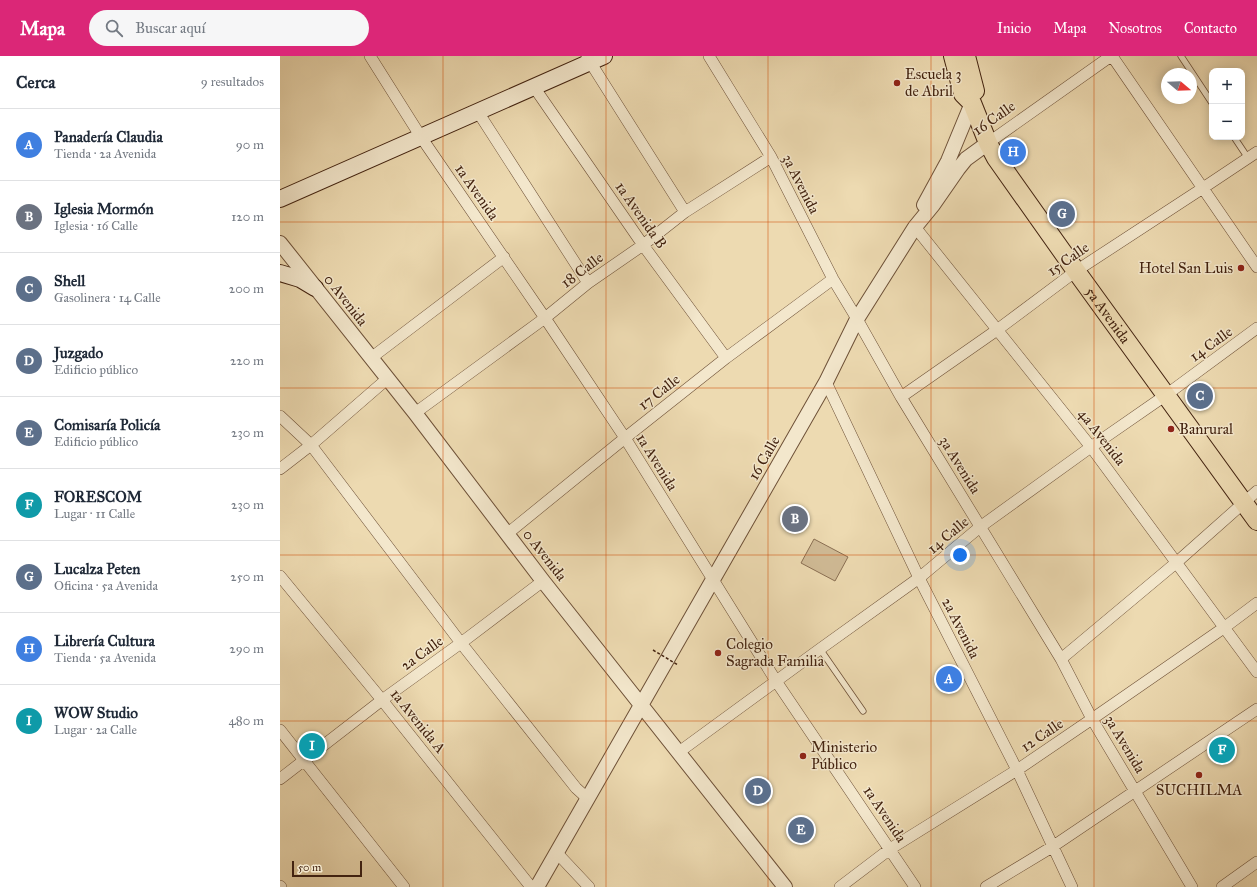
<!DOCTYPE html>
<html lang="es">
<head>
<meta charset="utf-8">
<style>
  :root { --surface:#fff; --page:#f6f6f7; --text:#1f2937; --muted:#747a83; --line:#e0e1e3; --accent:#db2777 }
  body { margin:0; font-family:"IM FELL Great Primer",serif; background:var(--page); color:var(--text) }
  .controls { position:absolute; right:12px; top:12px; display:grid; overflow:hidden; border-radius:8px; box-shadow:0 2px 10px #0003 }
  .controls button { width:36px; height:36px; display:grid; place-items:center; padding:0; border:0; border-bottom:1px solid var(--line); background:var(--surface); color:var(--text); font:20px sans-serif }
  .compass { position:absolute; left:881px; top:12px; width:36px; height:36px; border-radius:50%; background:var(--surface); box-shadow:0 2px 10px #0003; rotate:109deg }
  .scale { position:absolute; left:12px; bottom:10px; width:70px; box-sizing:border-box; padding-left:4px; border:2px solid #432310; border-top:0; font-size:11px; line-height:14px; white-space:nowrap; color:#432310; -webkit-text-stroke:3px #f3e7cc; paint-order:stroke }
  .you { position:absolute; left:680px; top:499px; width:14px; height:14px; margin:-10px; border:3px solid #fff; border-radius:50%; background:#1a73e8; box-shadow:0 0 0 6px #1a73e833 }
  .badge { display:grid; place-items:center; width:26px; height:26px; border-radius:50%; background:var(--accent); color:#fff; font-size:13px; font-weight:700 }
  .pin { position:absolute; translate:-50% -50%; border:2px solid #fff; box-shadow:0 1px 4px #0006 }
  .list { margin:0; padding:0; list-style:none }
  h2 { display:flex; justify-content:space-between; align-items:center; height:52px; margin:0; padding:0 16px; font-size:17px }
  h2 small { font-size:13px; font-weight:400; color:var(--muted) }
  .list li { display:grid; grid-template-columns:26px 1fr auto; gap:12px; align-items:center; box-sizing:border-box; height:72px; padding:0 16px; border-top:1px solid var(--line) }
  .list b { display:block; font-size:15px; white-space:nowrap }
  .list p { margin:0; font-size:13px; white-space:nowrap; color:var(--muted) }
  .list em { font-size:13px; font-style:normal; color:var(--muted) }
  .icon { flex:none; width:22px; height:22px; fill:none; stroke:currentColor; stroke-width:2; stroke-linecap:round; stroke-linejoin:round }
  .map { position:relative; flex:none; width:977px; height:831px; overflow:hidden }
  header { display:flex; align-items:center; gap:24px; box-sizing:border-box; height:56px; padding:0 20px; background:var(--accent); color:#fff }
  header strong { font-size:19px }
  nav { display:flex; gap:22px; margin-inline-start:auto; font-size:14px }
  .search { width:280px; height:36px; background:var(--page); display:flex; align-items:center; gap:10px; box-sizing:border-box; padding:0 14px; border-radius:22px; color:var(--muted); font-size:15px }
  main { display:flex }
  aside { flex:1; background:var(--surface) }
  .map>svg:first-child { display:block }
</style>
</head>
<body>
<header>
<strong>Mapa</strong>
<div class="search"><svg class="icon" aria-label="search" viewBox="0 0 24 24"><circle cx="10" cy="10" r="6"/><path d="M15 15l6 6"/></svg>Buscar aquí</div>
<nav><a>Inicio</a><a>Mapa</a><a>Nosotros</a><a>Contacto</a></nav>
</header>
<main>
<aside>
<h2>Cerca<small>9 resultados</small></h2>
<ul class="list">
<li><span class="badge" style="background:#3f7fe0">A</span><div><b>Panadería Claudia</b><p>Tienda · 2a Avenida</p></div><em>90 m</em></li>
<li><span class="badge" style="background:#6b7280">B</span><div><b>Iglesia Mormón</b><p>Iglesia · 16 Calle</p></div><em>120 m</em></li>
<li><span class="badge" style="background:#5c6f8a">C</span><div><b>Shell</b><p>Gasolinera · 14 Calle</p></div><em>200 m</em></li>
<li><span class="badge" style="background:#5c6f8a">D</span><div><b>Juzgado</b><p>Edificio público</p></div><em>220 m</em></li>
<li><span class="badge" style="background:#5c6f8a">E</span><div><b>Comisaría Policía</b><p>Edificio público</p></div><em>230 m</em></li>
<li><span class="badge" style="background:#0f9aa8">F</span><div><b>FORESCOM</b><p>Lugar · 11 Calle</p></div><em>230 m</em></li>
<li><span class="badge" style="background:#5c6f8a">G</span><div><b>Lucalza Peten</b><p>Oficina · 5a Avenida</p></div><em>250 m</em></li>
<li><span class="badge" style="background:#3f7fe0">H</span><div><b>Librería Cultura</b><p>Tienda · 5a Avenida</p></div><em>290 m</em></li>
<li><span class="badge" style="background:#0f9aa8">I</span><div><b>WOW Studio</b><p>Lugar · 2a Calle</p></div><em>480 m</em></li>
</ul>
</aside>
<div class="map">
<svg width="977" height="831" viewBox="0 0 977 831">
  <rect width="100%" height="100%" fill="#eddab1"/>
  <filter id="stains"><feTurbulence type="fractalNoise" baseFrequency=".005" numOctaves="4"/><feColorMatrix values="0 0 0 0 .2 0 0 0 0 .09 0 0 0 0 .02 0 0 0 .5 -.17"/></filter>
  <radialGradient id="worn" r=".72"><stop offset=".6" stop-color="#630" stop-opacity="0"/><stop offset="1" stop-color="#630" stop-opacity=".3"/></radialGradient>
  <path fill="#d0bb96" stroke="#8a6f53" d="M534,483L568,501L555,525L521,507Z"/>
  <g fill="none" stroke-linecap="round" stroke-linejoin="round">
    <defs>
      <path id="service" d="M901,0L932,47
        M954,81L968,102
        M540,593L583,655"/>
      <path id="minor" d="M90,0L141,81L265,262L345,382L496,625L635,831
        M429,0L491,101L553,223L577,263L621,341L781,603L812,663L912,831
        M832,0L977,211
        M307,1L405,156
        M254,31L363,189L446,302
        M198,56L308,227
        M708,87L831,0
        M635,171L811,391L977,616
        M91,302L224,201
        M546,326L639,522L737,714L792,831
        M621,341L717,274L796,215L923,132L977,96
        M135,357L265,262L308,227L363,189L405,156L491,101
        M0,360L31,389L181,587L296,732L307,742
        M0,413L31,389L107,323
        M227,478L345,382L446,302L553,223
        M0,520L102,644L251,831
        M781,603L897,506L977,435
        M0,674L124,831
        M399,696L540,593L639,522L700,471L811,391L886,339L977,272
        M0,723L102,644L181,587L263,525
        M277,797L309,831
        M0,830L1,831
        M560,831L610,793L737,714L812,663L945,571L977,547
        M706,831L772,791L977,653
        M942,831L977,806"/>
      <path id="tertiary" d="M644,149L668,105L692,47
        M0,187L135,357L263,525L505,831
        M257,831L546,326L577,263L635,171L653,149L678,113L686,103L708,87"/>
      <path id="secondary" d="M0,143L324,0
        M0,217L20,223L35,232"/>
      <g id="primary">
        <path id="s1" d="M673,0L683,38L692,47L708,87L716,102L796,215L977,465"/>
        <path d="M686,0L695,35"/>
      </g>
    </defs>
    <use href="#service" stroke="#6e5138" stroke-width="7"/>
    <use href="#minor" stroke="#6e5138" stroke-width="12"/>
    <use href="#tertiary" stroke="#6e5138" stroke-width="16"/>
    <use href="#secondary" stroke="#432310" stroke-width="18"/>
    <use href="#primary" stroke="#432310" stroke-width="20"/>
    <use href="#service" stroke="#f3e7cc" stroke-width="5.5"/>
    <use href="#minor" stroke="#f3e7cc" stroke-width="11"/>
    <use href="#tertiary" stroke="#f3e7cc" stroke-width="14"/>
    <use href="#secondary" stroke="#f3e7cc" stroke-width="16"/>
    <use href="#primary" stroke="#eddab1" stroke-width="18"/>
    <path stroke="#432310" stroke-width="1.5" stroke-dasharray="3 2" stroke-linecap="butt" d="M373,594L398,609"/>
  </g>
  <path fill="none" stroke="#cf510d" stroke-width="1" stroke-opacity="0.55" d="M163,0V831M326,0V831M488,0V831M651,0V831M814,0V831M0,166H977M0,332H977M0,499H977M0,665H977"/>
  <g fill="#8f2418" stroke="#f3e7cc" stroke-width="1.5">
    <circle cx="617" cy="27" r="4"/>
    <circle cx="961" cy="212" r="4"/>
    <circle cx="891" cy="373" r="4"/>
    <circle cx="438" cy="597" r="4"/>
    <circle cx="523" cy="700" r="4"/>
    <circle cx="919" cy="719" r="4"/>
  </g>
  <g text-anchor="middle" stroke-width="3" stroke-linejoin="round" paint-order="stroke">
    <g font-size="15" fill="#432310" stroke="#f3e7cc" text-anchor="start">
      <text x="625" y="23">Escuela 3<tspan x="625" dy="17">de Abril</tspan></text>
      <text x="953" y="217" text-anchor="end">Hotel San Luis</text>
      <text x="899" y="378">Banrural</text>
      <text x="446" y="593">Colegio<tspan x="446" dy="17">Sagrada Familia</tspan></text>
      <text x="531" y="696">Ministerio<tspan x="531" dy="17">Público</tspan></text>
      <text x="919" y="739" text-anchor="middle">SUCHILMA</text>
    </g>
    <g font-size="15" fill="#432310" stroke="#f3e7cc">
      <text transform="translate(714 62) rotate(-35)" y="5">16 Calle</text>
      <text transform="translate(521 128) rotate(63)" y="5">3a Avenida</text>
      <text transform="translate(197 136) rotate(55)" y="5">1a Avenida</text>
      <text transform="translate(361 159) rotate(55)" y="5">1a Avenida B</text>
      <text transform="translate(788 203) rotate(-35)" y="5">15 Calle</text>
      <text transform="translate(302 214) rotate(-37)" y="5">18 Calle</text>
      <text transform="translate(66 244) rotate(52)" y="5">0 Avenida</text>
      <text dy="5" stroke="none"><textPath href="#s1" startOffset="305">5a Avenida</textPath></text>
      <text transform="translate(931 288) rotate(-36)" y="5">14 Calle</text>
      <text transform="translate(379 336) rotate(-38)" y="5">17 Calle</text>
      <text transform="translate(822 381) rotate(52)" y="5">4a Avenida</text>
      <text transform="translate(484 402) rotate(-60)" y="5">16 Calle</text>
      <text transform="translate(377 406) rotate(58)" y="5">1a Avenida</text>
      <text transform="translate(680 409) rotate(58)" y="5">3a Avenida</text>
      <text transform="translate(668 479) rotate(-40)" y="5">14 Calle</text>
      <text transform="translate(265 499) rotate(52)" y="5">0 Avenida</text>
      <text transform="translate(681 572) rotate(63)" y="5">2a Avenida</text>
      <text transform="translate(142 597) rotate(-36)" y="5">2a Calle</text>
      <text transform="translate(138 665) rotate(51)" y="5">1a Avenida A</text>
      <text transform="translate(762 679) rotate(-34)" y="5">12 Calle</text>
      <text transform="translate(845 688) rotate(59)" y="5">3a Avenida</text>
      <text transform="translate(605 758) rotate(56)" y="5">1a Avenida</text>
    </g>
  </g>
  <rect width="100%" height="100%" filter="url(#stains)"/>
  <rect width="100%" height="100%" fill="url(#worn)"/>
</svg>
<div class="controls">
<button>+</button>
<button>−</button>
</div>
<svg class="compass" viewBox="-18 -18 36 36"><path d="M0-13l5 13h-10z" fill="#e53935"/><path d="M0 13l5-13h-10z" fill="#747a83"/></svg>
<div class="scale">50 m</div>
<div class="you"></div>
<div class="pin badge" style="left:669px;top:623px;background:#3f7fe0">A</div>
<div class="pin badge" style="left:515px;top:463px;background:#6b7280">B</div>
<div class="pin badge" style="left:920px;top:340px;background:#5c6f8a">C</div>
<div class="pin badge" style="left:478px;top:735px;background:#5c6f8a">D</div>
<div class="pin badge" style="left:521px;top:774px;background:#5c6f8a">E</div>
<div class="pin badge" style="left:942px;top:694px;background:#0f9aa8">F</div>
<div class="pin badge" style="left:782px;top:158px;background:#5c6f8a">G</div>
<div class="pin badge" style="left:733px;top:96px;background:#3f7fe0">H</div>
<div class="pin badge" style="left:32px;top:690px;background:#0f9aa8">I</div>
</div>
</main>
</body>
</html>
